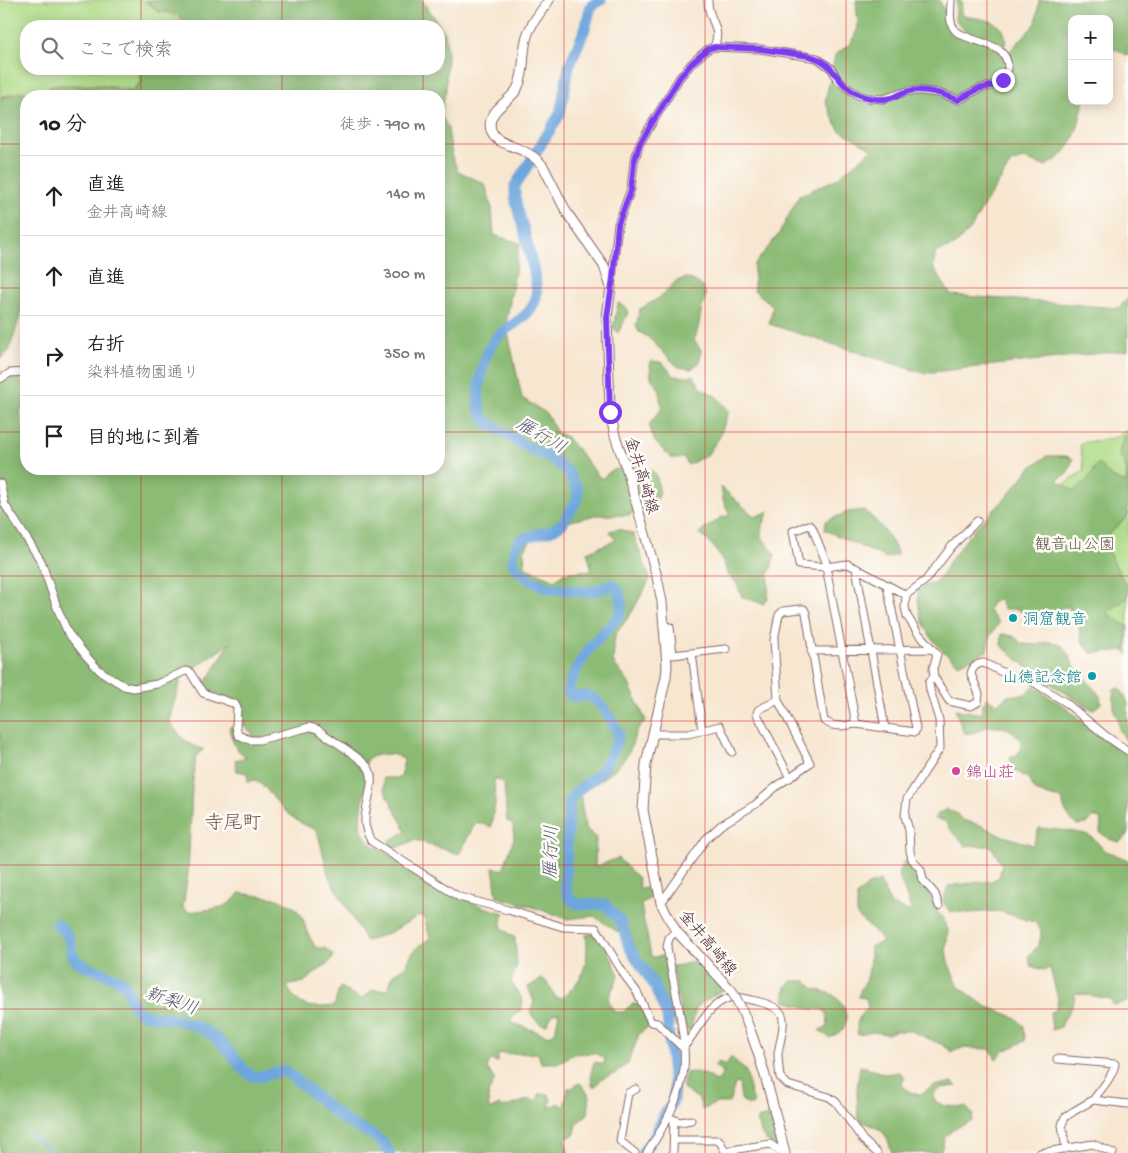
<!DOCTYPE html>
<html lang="ja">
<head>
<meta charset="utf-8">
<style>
  :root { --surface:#fff; --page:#f2f2f2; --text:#222; --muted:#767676; --line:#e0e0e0 }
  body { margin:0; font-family:"Gochi Hand","Klee One",sans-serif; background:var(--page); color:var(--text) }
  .controls { position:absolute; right:15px; top:15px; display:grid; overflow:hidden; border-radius:10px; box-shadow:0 2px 12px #0003 }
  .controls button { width:45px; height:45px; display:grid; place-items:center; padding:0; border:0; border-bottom:1px solid var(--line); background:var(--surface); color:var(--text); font:25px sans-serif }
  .stop { position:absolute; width:15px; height:15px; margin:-11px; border:4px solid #7c3aed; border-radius:50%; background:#fff }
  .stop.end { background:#7c3aed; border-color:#fff; box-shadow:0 1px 5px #0008 }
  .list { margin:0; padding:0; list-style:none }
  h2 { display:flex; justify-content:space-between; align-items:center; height:65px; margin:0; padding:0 20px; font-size:21px }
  h2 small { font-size:16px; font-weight:400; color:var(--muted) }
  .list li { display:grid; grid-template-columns:32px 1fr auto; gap:15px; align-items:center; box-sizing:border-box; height:80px; padding:0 20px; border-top:1px solid var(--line) }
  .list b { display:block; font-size:19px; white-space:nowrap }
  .list p { margin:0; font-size:16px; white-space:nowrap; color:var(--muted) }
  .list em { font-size:16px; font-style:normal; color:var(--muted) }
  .icon { flex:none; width:28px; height:28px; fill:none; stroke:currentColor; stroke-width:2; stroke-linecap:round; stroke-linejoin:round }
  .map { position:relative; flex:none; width:1128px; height:1153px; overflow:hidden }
  .search { position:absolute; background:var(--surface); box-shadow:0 2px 12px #0003; left:20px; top:20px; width:425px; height:55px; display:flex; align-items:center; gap:12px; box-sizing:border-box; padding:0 18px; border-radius:20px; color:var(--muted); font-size:19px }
  .panel { position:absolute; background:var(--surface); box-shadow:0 2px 12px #0003; left:20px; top:90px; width:425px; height:385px; border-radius:20px }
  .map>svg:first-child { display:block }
</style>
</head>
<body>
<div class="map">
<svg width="1128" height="1153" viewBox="0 0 1128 1153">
  <rect width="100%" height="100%" fill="#fdfcf7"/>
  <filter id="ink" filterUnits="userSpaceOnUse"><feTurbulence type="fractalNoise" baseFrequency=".02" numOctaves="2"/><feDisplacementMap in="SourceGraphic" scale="10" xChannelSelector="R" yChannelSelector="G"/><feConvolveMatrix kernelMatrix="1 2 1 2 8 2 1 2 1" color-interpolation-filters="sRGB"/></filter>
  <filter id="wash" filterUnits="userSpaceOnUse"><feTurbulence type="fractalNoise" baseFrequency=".0096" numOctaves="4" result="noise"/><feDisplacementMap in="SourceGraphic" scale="20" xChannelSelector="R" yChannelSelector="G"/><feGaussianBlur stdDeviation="1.12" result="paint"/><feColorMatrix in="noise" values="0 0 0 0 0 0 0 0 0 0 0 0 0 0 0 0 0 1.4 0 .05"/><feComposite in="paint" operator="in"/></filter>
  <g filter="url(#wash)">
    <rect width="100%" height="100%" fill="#f7e6d0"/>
    <path fill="#afdb87" stroke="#7c7d59" d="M0,0H144L158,12C171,12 176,16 185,24L176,26H26V69H139L140,83L132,90L101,85H52L43,96H30L23,91L0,97Z
      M1128,430V654L1045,591L991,536L1084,470L1080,443L1114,438Z"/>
    <path fill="#8bbb74" stroke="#6a6d50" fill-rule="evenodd" d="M146,0H422L445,33L447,52L446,89L441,114L448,129L452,157L458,171L485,184L492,209L494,235L520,243L506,324L522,398L546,413L557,433L567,437L601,479L612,470L643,465L656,474L660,494L656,500L629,515H596L571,521L531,539L524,551L525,567L555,580L563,573L592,570L587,552L616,540L609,531L619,529L633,534L650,579L632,612L615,635L613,662L628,682L646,721C631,731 636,742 627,755C617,770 596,784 580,793L585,827L596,838L595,867L618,858L638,878L640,889L651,887L652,897L641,904C643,922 649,939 651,957L665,956L677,1027L650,971L631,941L594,916L567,919L530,906L497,897L493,867L503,870L514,838L513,824L507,821L504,783L494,778L495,804L491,827L476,822L459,854L415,840L398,847L391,848L389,841L406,831L384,789L383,778H401L404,759C391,752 382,753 368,758L364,768L366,779L360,827L369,843L477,905L504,913L501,927L515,938L517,965L511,982L523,1000L520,1011L511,1019L513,1023L549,1036L555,1033L559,1013H554L546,1025L540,1024L530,1014L534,1002L528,987L542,979L547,982L556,998H561C583,982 590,962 586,935L594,933L603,939L619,975L608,999L614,1012H623L632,1004L642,1005L649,1026L639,1034L628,1064L616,1073L601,1079L596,1086H592L591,1073L594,1062L604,1064L605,1058L595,1053L573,1054L559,1063H541L538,1053L498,1054V1062L490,1060L487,1068L495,1080L488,1093L489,1110L499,1105L503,1108L530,1099L537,1102L539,1094H549L551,1100L549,1108L558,1103L564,1107L568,1088H573L577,1083L581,1084L590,1096L588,1114L576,1124L575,1134L565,1139L568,1153H0V381L11,377H19L26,386V400L20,413L23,427L26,433V469H439V96H43L52,86H100L131,92L141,83L140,69H439V26H177L186,23C177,14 172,10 159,12ZM230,643L204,686L218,695L238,700L242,705L244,726L252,733L254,743L237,738L232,726L229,728C232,741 235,751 247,757L235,760L237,771L247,773L248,782L254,780L261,783C280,805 288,820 317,830L329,877L366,941L391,932L418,916L424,917L430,938C425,942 417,946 414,951C405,964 410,967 393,974L388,990H372L362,999L340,987L334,1006C311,1008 298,1009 287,986L304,982L332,960L333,955L325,948H316L307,932L302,916L293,906L275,898L239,893C229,911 207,909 189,912L183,907L188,873L192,789L196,756L204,749C188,747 177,733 169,720L182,677Z
      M856,0H939L953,28L997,48L1008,65L1009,52L1036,23L1039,0H1128V56L1116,49L1109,51V19H1072V101H1084C1077,130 1075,152 1045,166L1023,159L1011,163L984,205L970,230L954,246L936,252L933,267L951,295L1119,308L1128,298V350L923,373L769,324L773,306L754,290V265L779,234L799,196L836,179L873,149L839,130L825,102L835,55L851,43L858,28Z
      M957,0H960L962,2L961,15C980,20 1010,18 1005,46L964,30L955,19Z
      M23,93L28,96H26V248L21,288L22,300L20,316L9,351L0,359V98Z
      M687,278C698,282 703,284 706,296C699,309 701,326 694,340L701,350L700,362L691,369L678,367L648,337L639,332L636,326L640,309L659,298L676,281Z
      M618,303L626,307L628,313L618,333L613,328Z
      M650,361L662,362L674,376L689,377L693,375L701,388L716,396L729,411L719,438L707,455L688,465L684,458H671L655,442L649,425L663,407L660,400V390L651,378Z
      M1128,434V516L1109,534L1104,544L1128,589V597L1107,613L1127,626L1126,650L1091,653L1082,641L1078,624L1069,605L1032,621L1018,609H1004L999,599L992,603L988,610L999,623L990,636L987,651L959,664C932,644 917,624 918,589L935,582L943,573L949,562L975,528L1005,499L1030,468L1047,456H1066L1073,459L1067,474L1057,480L1074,491L1088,479L1098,463L1111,477L1126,483L1127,471L1119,452L1124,437Z
      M721,487L755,517L769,511L763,525L761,536L775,554L769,575L768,598L763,604L742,597L736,582L728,575L724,563L713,546L699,533L722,517L730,515L723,500Z
      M864,510C879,523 890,535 898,554L886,558L825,530L826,521L848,512Z
      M1002,634L1014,636L1022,644L1037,645L1047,642L1058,643L1065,648L1073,664L1100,696L1101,703L1093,710C1061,690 1028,671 1001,645Z
      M1034,685L1046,695L1064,706L1102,738L1124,751L1128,758V832L1127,836L1119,842L1109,839L1100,832L1101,820L1094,816L1087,824L1077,825C1067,817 1064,811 1062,799L1052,797L1035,791L1028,778L1009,767L1010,758L1019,753L1022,743C1015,731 1009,727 996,727C993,727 990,726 988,727C978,729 976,735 964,733L955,709L981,714L983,704L987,698L997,704L1007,696L1026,694Z
      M1120,688L1128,703V743L1119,729L1118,719L1114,711V689Z
      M947,809L957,814L963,820L983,826L997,834L1033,845L1039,828L1069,831L1086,834L1094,839L1104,850L1128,860V1002L1113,1005L1111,999L1075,993C1075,1007 1065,1014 1061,1027L1052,1030L1050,1012L1056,1010L1058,999L1050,968L1044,970L1031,966L1028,956L1038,946L1041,937V931L1036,923L999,911L969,913L949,911L943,901L948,886L991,881L999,877L1002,865L991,846H966C959,837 950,832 945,821L935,819L936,815Z
      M905,861L911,863L927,890L937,912L943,917L948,930L946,950L948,962L958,986L985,1006L1007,1014L1016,1018L1024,1026L1025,1041L1004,1051L996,1059L990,1049L962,1048L952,1052L943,1045L911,1031H895L887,1034L873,1032L858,1035C855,1022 859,1016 868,1007L866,998L858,997C860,988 866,983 868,975C870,966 870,956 870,947L883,942L876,933L857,916V895L868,885L880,881L891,905L912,912L898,873Z
      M697,960L722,990L697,1006L690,1031L684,1030L672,966L682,965Z
      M792,981H806L814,989L832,994L843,1004L847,1019L843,1030L830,1038L819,1030L828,1027L827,1013L821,1009H811L784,1001L786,987Z
      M731,1057L746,1071L751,1096L754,1101L752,1105C738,1104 741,1094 739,1083L735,1084L729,1103H717L702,1110L699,1099L685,1090L682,1085L686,1073C699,1070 708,1075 717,1082L724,1072L714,1066L718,1062L726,1065Z
      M860,1066L866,1067L884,1074L900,1072L905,1077L901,1084L910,1092L919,1095L934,1086L952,1082L957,1086L941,1088L935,1092L934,1101L945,1106L966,1107L973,1114L972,1121L955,1128L945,1137L940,1153H892C885,1127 880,1130 858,1119L857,1090Z
      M769,1116L771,1119L779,1149C770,1144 760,1138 760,1127L757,1121V1119Z"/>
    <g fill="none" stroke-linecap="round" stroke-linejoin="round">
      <path stroke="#6da6dd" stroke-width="2" d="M29,1134L54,1153"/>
      <path stroke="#6da6dd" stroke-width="11" d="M601,0L591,6L585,29L569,66L560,114L515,186C514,204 521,218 525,234C528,247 531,259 534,272C535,280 538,290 536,298C531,317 511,324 499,335C483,350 476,391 480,411C482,417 485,420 489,424L534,451L552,458L567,471L578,490L577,500L562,524L552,530L524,538L518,542L514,550L513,562L516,568L529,579L547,588L584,592L595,591L613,584C619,591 625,603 620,613C615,624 602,633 594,643C584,654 571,677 568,691L571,696C577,697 587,695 591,697C601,701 616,726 619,736C613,749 610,761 600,772C589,783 576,788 569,803L565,883L567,893L569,898L577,904L606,905L621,922L629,947L654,985L667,1016L674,1086L673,1102L665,1113L655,1135L642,1153
        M56,923C60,928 66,933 69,938C73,945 70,954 75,959C88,972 109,971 123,983C132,991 128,1006 140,1012C150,1017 162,1017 173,1019C182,1021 194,1025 202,1029C212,1034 222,1043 229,1051C235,1057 241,1069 249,1074C261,1081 272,1071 285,1071C305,1086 323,1104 343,1119C362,1133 377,1131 390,1153"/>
    </g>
  </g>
  <g filter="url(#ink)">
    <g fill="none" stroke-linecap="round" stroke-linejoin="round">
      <defs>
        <path id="minor" d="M714,47L760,49L817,58L832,69L837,79L849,89L858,95L869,98L883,99L908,91H923L938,93L959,100C965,96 972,92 979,89C986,86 995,87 1001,82C1005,79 1007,73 1008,69C1009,40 968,44 955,30C948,22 951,10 951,0
          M611,287L618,224L631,189L634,162L640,143L680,77L693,62L708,49L714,47C723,27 707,20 708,0
          M0,379L10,373L26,372
          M0,483L5,505L41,561L58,610L68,633L87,657L99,670L111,678L124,686L134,688L157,684L185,671L190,672L203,693L235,704L237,708L236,726L238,735L250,740H259L310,727L317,729C330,739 356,754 367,766C378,778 364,807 365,822C365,829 368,835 371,841L459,897L508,910L563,927L596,928L625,976L637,992L651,1022L657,1023L683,1048C698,1031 710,997 737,997C744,998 752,1000 760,1002C768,1004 778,1007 782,1015C786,1024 779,1044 778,1054C778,1062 779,1069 780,1077L788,1085L829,1097L836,1102L863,1140L877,1153
          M977,521L952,546L926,580L906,595L905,607L907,616L918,633L937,654L933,669L934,677L949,701L971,706L978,702L979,694L971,674C972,667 978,663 984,663L1012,677H1025L1065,702L1106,736L1128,751
          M856,568L885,728
          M664,627H670L673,655L726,649
          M811,651L931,649
          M692,653L702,730
          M934,677L929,682L930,690L939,720L940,748L907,799L905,816L909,830L910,851L912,859L921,870L923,880L935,894L939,906
          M778,700L758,710L757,714L790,778
          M856,724L826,567V562L812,527L809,525L793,531L799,565L826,567L848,564L906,595
          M653,734H688L720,726L732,752
          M661,903L706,839L721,825L756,804L777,786L810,763L778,700L774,640L779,615L783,611L801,609H804L806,613L824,721L832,725L841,726L856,724L915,732L916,728L887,586
          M1057,1059L1115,1064C1112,1078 1101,1089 1093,1100
          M673,1119L680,1122L691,1120
          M674,1140H719L725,1151L770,1144L783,1153
          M1066,1149L1062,1125L1065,1117L1074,1111L1093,1100L1128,1104
          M635,1153L620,1141L628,1093L636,1089
          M647,1153C663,1128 680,1099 684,1069C687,1033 673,983 667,947L669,938L676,931
          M673,1153L674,1120
          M1040,1153L1093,1144L1113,1153"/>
        <path id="major" d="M549,0C541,12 529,25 526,40C522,57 525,74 517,89C509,103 483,112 492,133C497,144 516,146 525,152C532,155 538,160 543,166L567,213L604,266L611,287L607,317L610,412L615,436L627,470L657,577L662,602L667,665L666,677L646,764L643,810L661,903L676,931L732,991
          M739,1004C761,1051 772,1102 785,1153"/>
      </defs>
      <use href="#minor" stroke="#876565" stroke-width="9"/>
      <use href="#major" stroke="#876565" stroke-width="11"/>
      <use href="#minor" stroke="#fff" stroke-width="7"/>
      <use href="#major" stroke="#fff" stroke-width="9"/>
      <defs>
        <path id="major-bridge" d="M732,991L739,1004"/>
      </defs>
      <use href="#major-bridge" stroke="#876565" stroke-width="11" stroke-linecap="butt"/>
      <use href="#major-bridge" stroke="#fff" stroke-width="9"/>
    </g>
  </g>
  <g fill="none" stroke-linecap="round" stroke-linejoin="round" filter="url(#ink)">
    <path stroke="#7c3aed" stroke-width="6" d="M610,412L607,317L613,278L618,224L631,190L634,162L640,143L680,77L693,62L708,49L714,47L760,49L809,56C837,62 835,86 860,95C871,99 883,101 895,97C899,95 904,92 909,91C926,88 943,94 958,100L978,89L995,85L1003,80"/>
  </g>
  <path fill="none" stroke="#d62828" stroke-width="1" stroke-opacity="0.55" d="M141,0V26M282,0V26M423,0V26M564,0V1153M705,0V1153M846,0V1153M987,0V1153M141,69V96M282,69V96M423,69V96M0,144H26M439,144H1128M0,288H26M439,288H1128M0,432H26M439,432H1128M141,469V1153M282,469V1153M423,469V1153M0,576H1128M0,721H1128M0,865H1128M0,1009H1128"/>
  <g fill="#0f9aa8" stroke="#fdfcf7" stroke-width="2">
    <circle cx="1013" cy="618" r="5"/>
    <circle cx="1092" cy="676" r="5"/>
  </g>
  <circle fill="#d1479c" stroke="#fdfcf7" stroke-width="2" cx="956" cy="771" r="5"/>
  <g text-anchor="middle" stroke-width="5" stroke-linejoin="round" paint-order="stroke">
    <g font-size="16" fill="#4a1f2b" stroke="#fdfcf7">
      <text transform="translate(643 475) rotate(73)" y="6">金井高崎線</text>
      <text transform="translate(709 942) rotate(50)" y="6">金井高崎線</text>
    </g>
    <g font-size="16" fill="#685747" stroke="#fdfcf7">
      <text x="1075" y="549">観音山公園</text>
    </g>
    <g font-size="16" fill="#0d838f" stroke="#fdfcf7" text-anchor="start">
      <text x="1023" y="624">洞窟観音</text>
      <text x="1082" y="682" text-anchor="end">山徳記念館</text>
    </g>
    <g font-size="16" fill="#b23c85" stroke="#fdfcf7" text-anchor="start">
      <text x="966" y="777">錦山荘</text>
    </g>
    <g font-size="18" font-style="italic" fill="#585572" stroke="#fdfcf7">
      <text transform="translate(542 435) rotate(30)" y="6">雁行川</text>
      <text transform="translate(550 852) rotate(-89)" y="6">雁行川</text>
      <text transform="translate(172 1000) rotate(19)" y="6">新梨川</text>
    </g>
    <g font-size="19" fill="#794d4c" stroke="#fdfcf7">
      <text x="233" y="828">寺尾町</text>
    </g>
  </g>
</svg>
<div class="controls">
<button>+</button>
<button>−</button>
</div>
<div class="stop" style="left:610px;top:412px"></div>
<div class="stop end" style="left:1003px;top:80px"></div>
<div class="search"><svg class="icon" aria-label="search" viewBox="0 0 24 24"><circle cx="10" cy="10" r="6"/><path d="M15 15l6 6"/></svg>ここで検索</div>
<section class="panel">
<h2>10 分<small>徒歩 · 790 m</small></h2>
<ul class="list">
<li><svg class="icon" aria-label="ahead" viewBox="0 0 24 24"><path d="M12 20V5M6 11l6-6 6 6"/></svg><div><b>直進</b><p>金井高崎線</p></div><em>140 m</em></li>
<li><svg class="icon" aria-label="ahead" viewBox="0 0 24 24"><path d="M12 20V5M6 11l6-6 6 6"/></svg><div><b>直進</b></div><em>300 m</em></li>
<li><svg class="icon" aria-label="right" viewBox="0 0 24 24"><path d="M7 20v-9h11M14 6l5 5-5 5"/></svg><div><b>右折</b><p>染料植物園通り</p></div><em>350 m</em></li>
<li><svg class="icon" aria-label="arrive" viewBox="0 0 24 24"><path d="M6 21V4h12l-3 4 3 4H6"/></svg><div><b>目的地に到着</b></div></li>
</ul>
</section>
</div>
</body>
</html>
